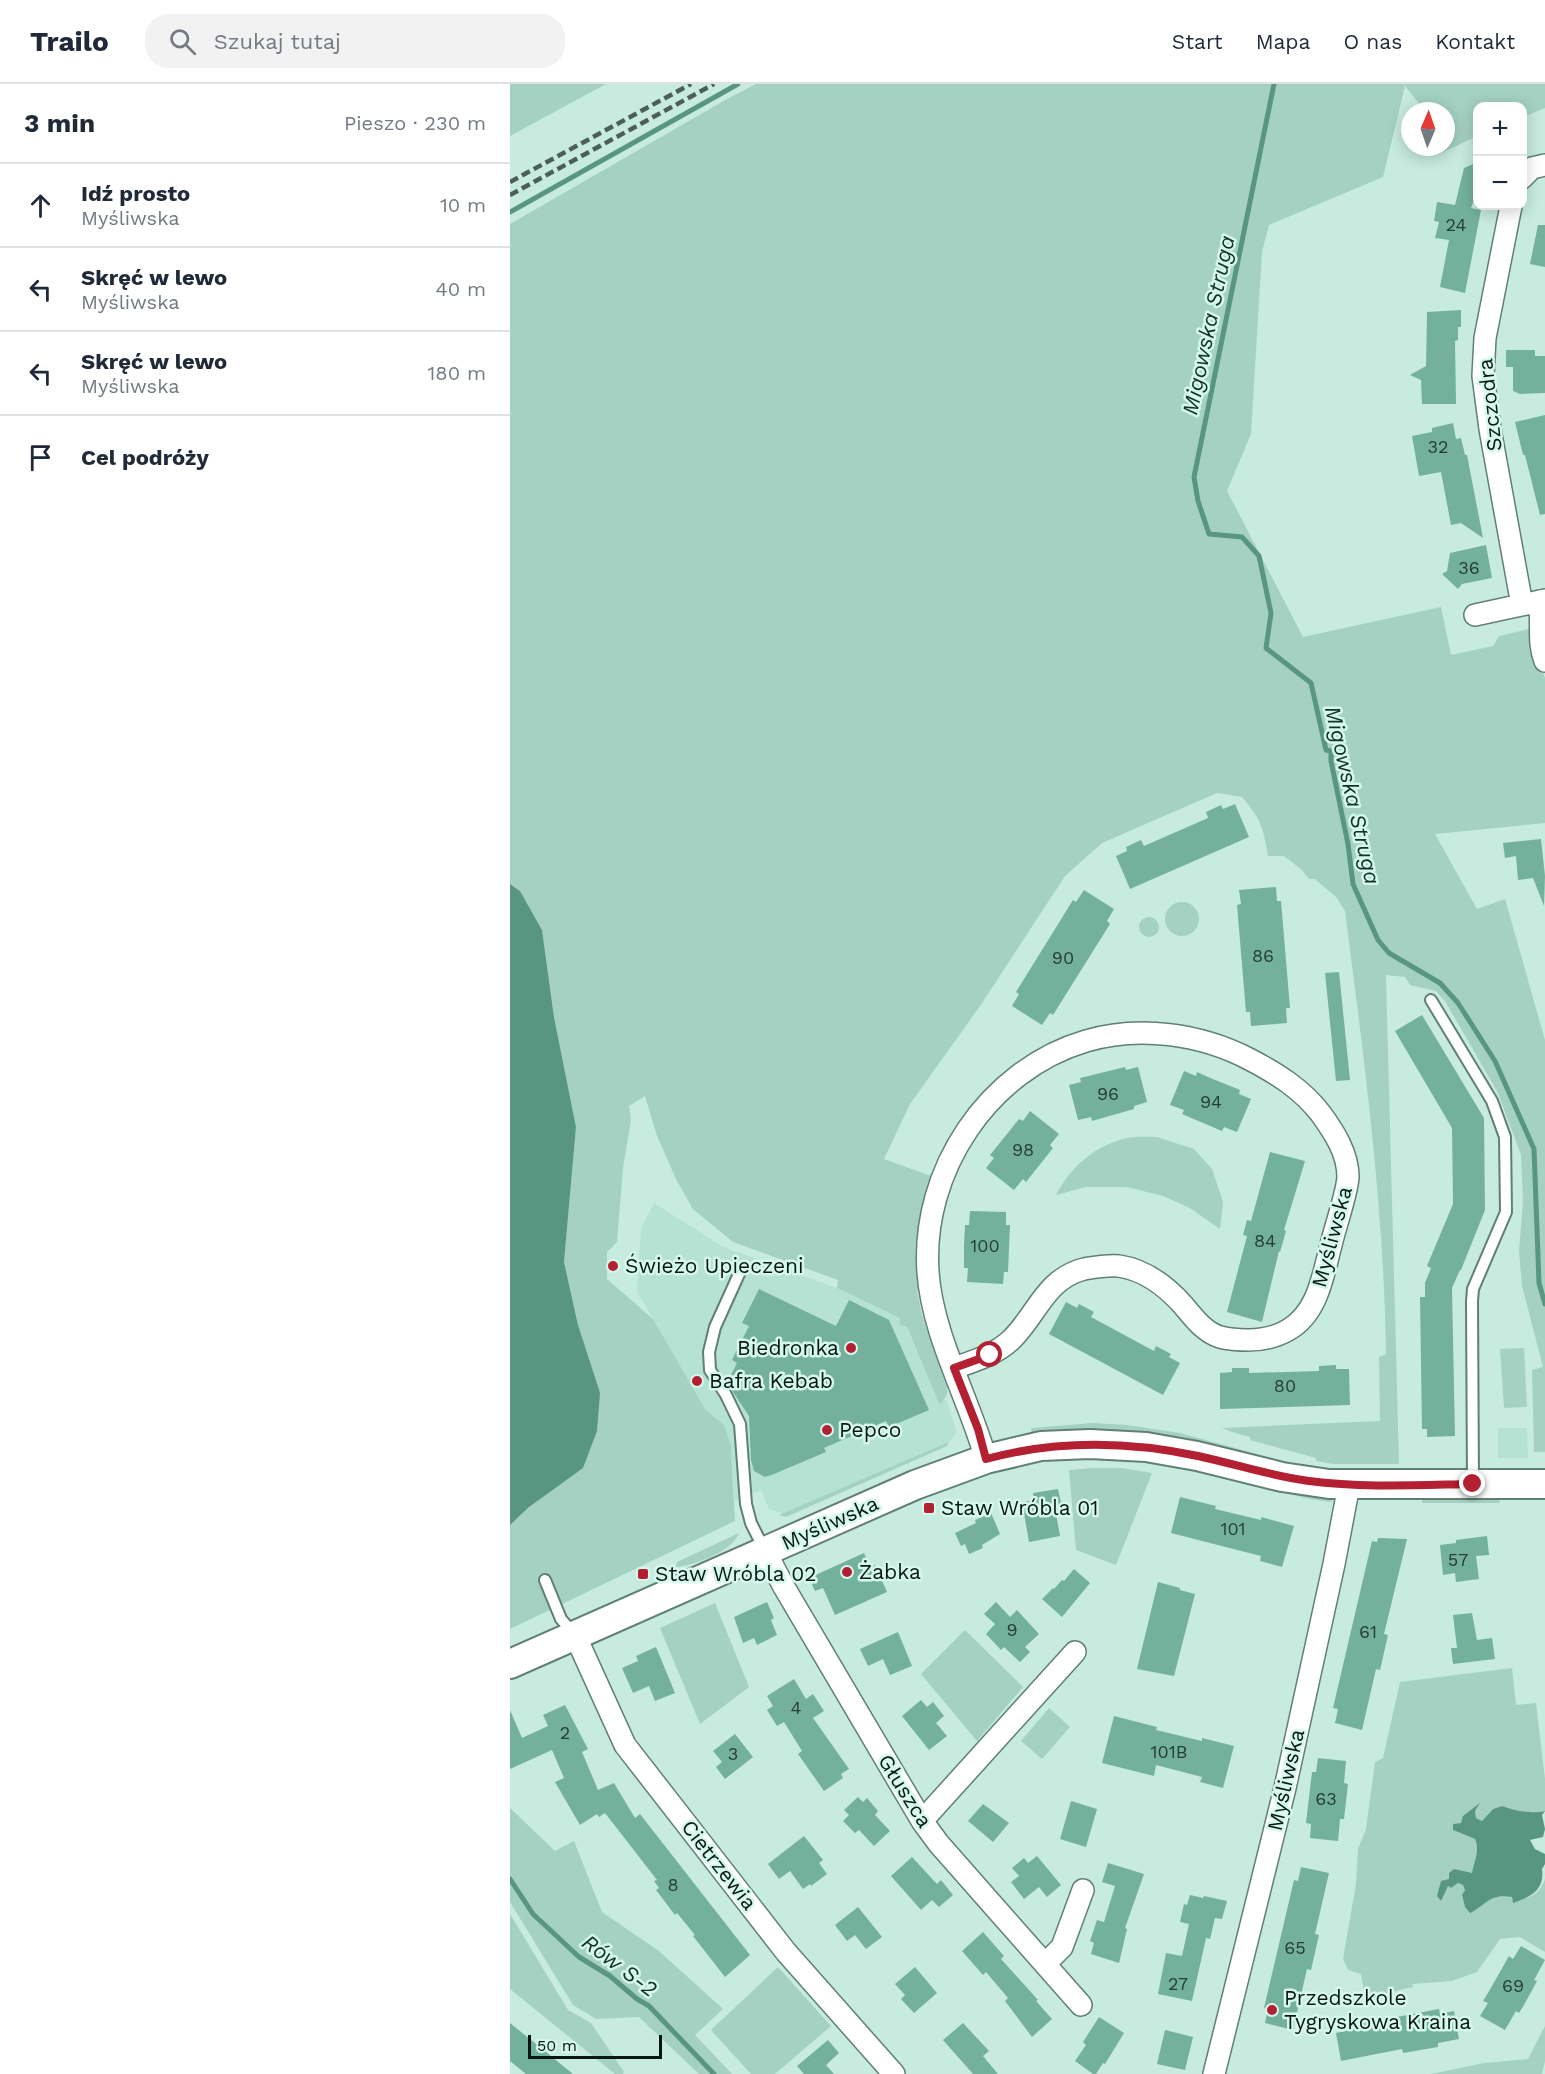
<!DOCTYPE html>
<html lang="pl">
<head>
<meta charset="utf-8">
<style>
  :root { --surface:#fff; --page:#f2f2f3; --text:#1f2937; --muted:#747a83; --line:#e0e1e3 }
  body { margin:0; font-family:"Work Sans",sans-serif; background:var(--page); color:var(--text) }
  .controls { position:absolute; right:18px; top:18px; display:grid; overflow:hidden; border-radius:12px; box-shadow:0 3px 15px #0003 }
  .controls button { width:54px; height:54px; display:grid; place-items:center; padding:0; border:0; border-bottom:2px solid var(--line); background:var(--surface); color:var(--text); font:30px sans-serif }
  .compass { position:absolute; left:891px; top:18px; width:54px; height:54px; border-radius:50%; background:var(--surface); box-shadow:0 3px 15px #0003; rotate:2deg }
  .scale { position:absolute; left:18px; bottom:15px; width:134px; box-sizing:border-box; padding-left:6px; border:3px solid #091612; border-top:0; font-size:16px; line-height:21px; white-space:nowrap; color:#091612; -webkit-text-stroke:4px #d4f8eb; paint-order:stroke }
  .stop { position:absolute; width:18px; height:18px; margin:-14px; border:4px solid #b22031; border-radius:50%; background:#fff }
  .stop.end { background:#b22031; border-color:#fff; box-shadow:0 2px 6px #0008 }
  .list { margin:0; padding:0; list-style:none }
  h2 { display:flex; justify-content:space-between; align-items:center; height:78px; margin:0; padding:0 24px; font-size:26px }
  h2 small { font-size:20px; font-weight:400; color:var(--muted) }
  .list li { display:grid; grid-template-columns:39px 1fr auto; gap:18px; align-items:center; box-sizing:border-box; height:84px; padding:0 24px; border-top:2px solid var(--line) }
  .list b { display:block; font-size:22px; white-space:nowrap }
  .list p { margin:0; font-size:20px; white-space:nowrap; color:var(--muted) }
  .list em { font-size:20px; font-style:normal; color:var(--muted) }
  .icon { flex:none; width:33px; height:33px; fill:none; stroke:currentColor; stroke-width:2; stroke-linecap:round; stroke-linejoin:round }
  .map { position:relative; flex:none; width:1035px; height:1990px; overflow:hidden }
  header { display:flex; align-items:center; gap:36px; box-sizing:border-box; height:84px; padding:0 30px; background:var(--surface); border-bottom:2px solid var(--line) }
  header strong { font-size:28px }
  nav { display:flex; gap:33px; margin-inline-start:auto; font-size:21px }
  .search { width:420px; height:54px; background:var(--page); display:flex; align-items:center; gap:15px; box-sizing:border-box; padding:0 21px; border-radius:24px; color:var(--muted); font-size:22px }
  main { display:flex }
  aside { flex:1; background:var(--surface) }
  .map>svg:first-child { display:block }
</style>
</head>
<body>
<header>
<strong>Trailo</strong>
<div class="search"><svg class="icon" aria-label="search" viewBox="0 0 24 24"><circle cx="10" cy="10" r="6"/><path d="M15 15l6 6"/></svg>Szukaj tutaj</div>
<nav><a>Start</a><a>Mapa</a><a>O nas</a><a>Kontakt</a></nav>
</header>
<main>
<aside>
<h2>3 min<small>Pieszo · 230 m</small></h2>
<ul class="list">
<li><svg class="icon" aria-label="ahead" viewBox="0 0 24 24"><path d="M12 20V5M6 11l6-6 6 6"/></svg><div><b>Idź prosto</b><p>Myśliwska</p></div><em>10 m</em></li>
<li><svg class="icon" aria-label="left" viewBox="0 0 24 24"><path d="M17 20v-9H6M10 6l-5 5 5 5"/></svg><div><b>Skręć w lewo</b><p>Myśliwska</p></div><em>40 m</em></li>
<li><svg class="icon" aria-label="left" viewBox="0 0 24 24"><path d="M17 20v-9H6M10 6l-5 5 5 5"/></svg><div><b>Skręć w lewo</b><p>Myśliwska</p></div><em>180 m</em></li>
<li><svg class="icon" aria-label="arrive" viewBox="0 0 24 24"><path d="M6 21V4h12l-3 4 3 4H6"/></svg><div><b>Cel podróży</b></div></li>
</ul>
</aside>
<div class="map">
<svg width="1035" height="1990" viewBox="0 0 1035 1990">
  <rect width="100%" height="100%" fill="#c7ebde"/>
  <path fill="#b5e2d2" d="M144,1119L213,1163L327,1204L390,1234V1241L396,1243L432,1319L436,1315L447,1348L439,1358L276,1430L259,1425L251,1406L225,1417L221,1362L214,1341L195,1326L127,1207L131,1145Z
    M988,1344H1017L1018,1374H988Z"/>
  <path fill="#a4d1c1" d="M0,0H96L0,52Z
    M246,0H1035V24L1018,31L1013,30L1012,22H983L973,20L972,22H968L965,53L927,71V63H936V27H915L895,2L873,93L759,141L752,168L741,350L717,407L793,553L931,523L941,571L983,562L989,552L1024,544L1025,570L1035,594V739L925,750L967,825L995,815L1035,956V1368H1024L1022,1286L1033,1283L1012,1202L1009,1166L1013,1118L1011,1071L988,1009L935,917L926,907L900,901L895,893L876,891L889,1380H823L806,1377V1374L740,1356V1353L722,1348L712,1344L870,1337L869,1273L876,1270C874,1122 854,974 835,827L826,813L805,795H799L792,786L774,772H758C753,742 751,736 732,713L707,709L592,759L555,792L470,922L400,1020L374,1075L421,1092L410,1142L411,1206L407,1207L412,1231L437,1302V1310L432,1319H429L397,1243L390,1241V1234L327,1204L328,1196L223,1158L183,1125L166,1095L147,1052L135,1012L119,1022L121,1036L113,1084L107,1158L97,1168V1195L143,1235L195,1325L214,1341L221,1362L225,1437L0,1545V1441L19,1423L68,1241L54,1178L66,1043L44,933L32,846L10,807L0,800V140L217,15Z
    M655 835a17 17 0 1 1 34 0a17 17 0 1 1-34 0Z
    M629 843a10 10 0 1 1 20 0a10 10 0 1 1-20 0Z
    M647,1053L684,1065L702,1085L713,1118L710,1145L680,1124L653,1112L617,1103H576L546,1111C561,1083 582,1064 613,1055C623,1052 636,1053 647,1053Z
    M1014,1264L1017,1323L994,1324L990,1265Z
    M583,1339L617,1341L670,1349L817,1389C767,1383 718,1366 669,1354C620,1343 571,1345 522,1350L521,1344Z
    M439,1358L437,1362L276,1433L269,1431Z
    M636,1376L818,1413L823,1418L804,1416Z
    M583,1384H612L642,1389L606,1481L566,1466L559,1386Z
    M986,1410L990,1418L989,1419H912V1413Z
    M229,1449C223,1467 183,1482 166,1483L167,1478Z
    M205,1519L239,1603L190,1640L150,1544Z
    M455,1546L513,1603L467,1657L411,1590Z
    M1002,1584L1006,1621L1026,1619L1035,1695V1727C1020,1730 1006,1727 991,1722L983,1725L972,1737L966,1734L965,1727L969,1721L951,1739L943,1740V1746L965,1755C970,1767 964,1777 962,1789L940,1795L934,1809L938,1802L941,1804L948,1799L953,1801L956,1806L952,1812L955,1823L968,1824C979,1814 987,1810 1002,1813L1003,1818C1020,1813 1029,1812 1035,1795V1868L1010,1853L990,1855L967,1888L942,1897L902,1900L903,1903L855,1914L851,1890L838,1886L833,1875L846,1800L848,1765L856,1745L865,1678L873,1674L890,1598Z
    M539,1624L560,1643L532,1675L511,1657Z
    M0,1724L45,1767L64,1757L92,1828L149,1867L213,1925L185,1951L222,1990H189L129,1933L86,1935L63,1921L0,1818Z
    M0,1830L58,1926L81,1939L114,1988L113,1990H105L0,1905Z
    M268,1883L321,1942L265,1990H241L201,1946Z
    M1035,1942V1977L1032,1990H921L974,1979L1018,1975Z"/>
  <path fill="#599682" d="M0,800L10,807L32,846L44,933L66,1043L54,1178L68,1241L90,1309L87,1347L73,1384L19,1423L0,1441Z
    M970,1719L965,1727L966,1734L972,1737L983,1725L992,1722C1006,1727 1020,1730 1035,1727L1032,1731L1035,1745L1033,1753L1020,1756L1025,1765L1035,1770V1780L1032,1785C1035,1807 1020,1813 1003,1819L1002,1813C980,1809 977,1820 960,1829L955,1823L952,1811L955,1806L953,1801L948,1799L941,1804L938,1802L931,1817L927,1812L931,1797L939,1795V1789L944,1785L962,1789C964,1777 970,1767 965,1755L943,1746V1740L951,1739L953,1732Z"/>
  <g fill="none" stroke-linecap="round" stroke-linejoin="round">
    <path stroke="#599682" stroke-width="5" d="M764,0L684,393L688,417L699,450L732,453L749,472L761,529L756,564L801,599L816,666L821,667V677L838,760L843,800L868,856L879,869L930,899L948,919L985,977L1024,1065L1029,1199L1035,1220
      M0,128L228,0
      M0,1795L23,1830L69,1873L100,1892L127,1915L139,1922L204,1990"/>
  </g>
  <path fill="#74b19d" d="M968,78V105L961,124L971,126L955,209L930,203L939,156L925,154L929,138L924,137L927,118L945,121L954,84Z
    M1028,141H1035V183L1020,180Z
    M951,226V243H948V256L945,257L946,320H912L911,296L900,291L916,282L917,228Z
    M996,266H1025V272H1035V309L1010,310L1003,307V283H996Z
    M1035,331V430L1030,431L1015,371H1013L1005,338Z
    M943,339L946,355L951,354L955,371H957L973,454L951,439L941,441L931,388L909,392L902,352L922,348V344Z
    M976,461L982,494L952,500L948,505L932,490L937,487L940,469Z
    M725,720L739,753L620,805L606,772L617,767L616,763L631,756L634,762L698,734L696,728L711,721L713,725Z
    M1031,755L1035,792L1034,822L1023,794L1008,796L1006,772L995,774L993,759Z
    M766,803L767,817H771L780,924H776L777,939L741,942L740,928H736L727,821L731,820L729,806Z
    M574,806L604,825L597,837L600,840L543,931L540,929L532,941L502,922L509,910L506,908L563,816L566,818Z
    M829,888L840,996L826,997L815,889Z
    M912,931L974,1034L975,1126L951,1186H950L942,1204L945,1352L917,1353V1345H912L910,1213H915V1199L921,1184L917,1182L943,1120L942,1044L885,947Z
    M615,983L616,986L628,983L637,1018L624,1022V1025L582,1037L581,1033L568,1036L559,1001L571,998L570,994Z
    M674,987L686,992L687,988L698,993L730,1006L729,1010L741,1015L727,1048L714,1043L712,1047L672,1030L674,1026L660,1021Z
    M520,1027L549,1050L540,1061L543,1064L516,1098L513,1095L504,1106L476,1084L484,1074L480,1071L509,1035L513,1037Z
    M760,1068L795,1077L774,1146L776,1147L770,1168L769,1167L752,1238L717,1228L737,1152L733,1151L737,1136L741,1137Z
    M460,1127L496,1128V1141H500L498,1188H494L493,1200L457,1198L458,1184H454V1161L455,1141H459Z
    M249,1205L326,1242L339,1216L379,1236L419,1326L379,1343L376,1337L314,1364L316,1368L264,1390L255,1393L244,1387L241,1376L239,1332L217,1299L227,1279L222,1276L239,1242L232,1239Z
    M556,1218L567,1224L569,1220L584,1228L581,1233L644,1267L646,1262L661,1270L659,1273L670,1279L653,1311L539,1250Z
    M826,1281V1285H839L840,1321L710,1325V1289L722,1288V1284H739V1289L809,1287V1282Z
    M548,1405L552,1423L545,1424L550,1452L519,1458L512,1418L524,1416L523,1409Z
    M670,1413L706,1422L705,1425L751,1436V1433L784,1442L772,1483L750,1477L751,1472L661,1449Z
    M481,1429L490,1450L472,1461L473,1464L459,1470L455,1460L451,1462L445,1449L466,1439L465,1436Z
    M977,1452L979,1471L966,1472L969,1495L946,1498L945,1489L933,1491L930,1461L946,1459V1456Z
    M868,1454L897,1455L874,1550L878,1551L870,1586L866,1585L852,1646L825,1639L828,1625L823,1624L862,1457L867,1458Z
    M354,1469L360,1483L365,1481L377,1508L325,1531L313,1504L305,1507L299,1494Z
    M564,1485L580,1499L552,1533L532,1515L543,1504L544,1505L552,1496L554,1497Z
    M648,1498L670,1504V1506L685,1510L664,1592L627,1585Z
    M257,1518L264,1534L261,1536L267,1551L247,1561L244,1554L233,1559L224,1533Z
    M486,1518L500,1533L507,1526L529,1550L515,1563L520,1568L510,1578L494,1563L491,1566L476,1550L485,1540L474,1530Z
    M962,1529L967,1556L982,1554L985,1575L943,1580L941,1564H947L943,1531Z
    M388,1548L402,1582L380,1591L373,1575L358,1582L350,1565Z
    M146,1563L165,1609L145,1617L139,1602L123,1609L112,1584L128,1577L126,1572Z
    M284,1595L296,1615L303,1610L314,1627L303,1634L339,1685L331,1690L333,1694L314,1707L288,1670L292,1667L274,1638L267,1642L257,1626L263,1622L257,1612Z
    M411,1616L417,1623L423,1618L434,1632L426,1639L437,1652L419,1666L392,1632Z
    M55,1621L78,1665L72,1668L88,1706L104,1699L125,1734L130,1730L240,1871L215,1893L183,1852L185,1851L167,1829L165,1831L146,1806L149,1804L144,1797L147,1796L95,1729L89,1733L87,1730L70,1741L45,1698L54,1694L42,1666L0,1685V1626L12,1654L38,1642L33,1631Z
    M604,1632L647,1643L646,1646L692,1657V1654L724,1662L713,1704L690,1698L692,1693L646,1681L644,1692L592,1679Z
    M225,1650L243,1673L215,1695L206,1683L212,1678L203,1667Z
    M808,1674L836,1677L834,1699L838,1700L834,1735H830L828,1757L800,1754L801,1740L796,1739L802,1688H806Z
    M348,1713L353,1718L357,1714L368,1727L365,1731L380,1747L364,1762L349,1746L345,1749L333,1737L339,1731L334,1726Z
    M561,1717L587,1725L576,1763L550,1755Z
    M473,1720L499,1739L483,1758L458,1737Z
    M294,1752L313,1776L309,1779L317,1790L301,1802L300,1800L293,1805L280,1787L269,1795L258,1780Z
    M527,1772L551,1801L537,1813L529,1803L514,1815L501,1798L509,1792L502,1784L514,1774L518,1779Z
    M402,1773L427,1800L431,1796L443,1811L429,1823L422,1816L411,1826L381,1792Z
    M598,1779L634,1790L615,1844L617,1845L609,1879L581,1870L584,1859L580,1857L587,1836L594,1838L605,1802L592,1798Z
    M791,1783L819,1789L805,1850L809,1851L801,1886L797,1885L783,1946L755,1939L758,1925L754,1924L784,1796L788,1797Z
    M680,1811L693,1814L694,1812L717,1817L712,1835L705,1834L700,1855L696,1854L682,1917L648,1910L656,1869L672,1872L679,1840L670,1838L674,1820L677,1821Z
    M348,1823L372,1853L356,1865L345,1851L337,1857L325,1841Z
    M473,1848L494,1872L491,1875L528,1916L526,1917L542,1935L522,1953L495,1917L498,1914L476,1888L473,1891L452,1867Z
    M1011,1862L1035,1876L1024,1896L1027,1897L1014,1921L1009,1929L1006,1927L995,1946L970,1932L978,1919L973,1917L978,1909L999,1872L1003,1875Z
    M405,1883L427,1909L404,1929L391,1915L395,1911L385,1900Z
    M929,1925L930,1930L944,1927L949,1955L928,1959V1963L893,1969L892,1965L831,1977L826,1949L840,1946L839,1942Z
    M589,1933L614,1949L595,1980L593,1979L586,1990H583L565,1977L576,1961L573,1958Z
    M0,1939L63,1990H16L0,1977Z
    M453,1939L479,1967L473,1972L488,1990H463L433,1956Z
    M655,1946L683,1953L675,1986L647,1980Z
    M318,1956L329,1969L316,1981L324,1990H294L287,1982Z"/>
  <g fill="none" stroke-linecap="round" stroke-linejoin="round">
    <defs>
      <path id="lane" d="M921,916L982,1017L995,1053L996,1128L963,1205L962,1217L963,1400
        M229,1190L205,1243L199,1268L200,1286L216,1311L230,1340L236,1420L241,1439L255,1467
        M35,1496L51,1535L64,1550"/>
      <path id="street" d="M1012,94L1022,84L1035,81
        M1001,122L975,254L973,292L980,345L1012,521
        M1029,517C1033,538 1027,557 1035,577
        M965,531L1035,516
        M444,1284C464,1277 485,1271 501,1256C527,1231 535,1195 574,1185C586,1183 597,1181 609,1182C636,1186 656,1202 673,1221C683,1233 694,1248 710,1253C718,1255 729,1256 738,1256C751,1256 766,1253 778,1246C808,1229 813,1191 821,1161C825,1143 837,1110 838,1093C838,1069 824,1048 811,1030C792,1005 766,989 739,975C691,950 629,941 576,957C478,986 411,1087 418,1188C422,1250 459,1315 476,1375
        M255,1467L274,1503L412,1737L429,1760L571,1921
        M65,1551L115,1661L276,1868L384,1990
        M412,1737L565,1568
        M535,1880L552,1863L573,1806
        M704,1990L775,1704L824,1480L839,1401"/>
      <path id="secondary" d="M0,1580L405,1401L476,1375L531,1362L580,1360L636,1363L687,1372L772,1393L819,1400H1035"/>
    </defs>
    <use href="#lane" stroke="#608075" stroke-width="14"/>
    <use href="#street" stroke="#608075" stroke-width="24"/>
    <use href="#secondary" stroke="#608075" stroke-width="32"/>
    <use href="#lane" stroke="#fff" stroke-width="10"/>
    <use href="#street" stroke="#fff" stroke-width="21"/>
    <use href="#secondary" stroke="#fff" stroke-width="28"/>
    <path stroke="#4b5f58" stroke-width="4.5" stroke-dasharray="9 4.5" stroke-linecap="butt" d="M0,98L181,0
      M0,111L204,0"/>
  </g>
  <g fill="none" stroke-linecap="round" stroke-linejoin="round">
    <path stroke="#b22031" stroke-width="8" d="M480,1271L444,1284L468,1345L476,1375C546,1356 617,1357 688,1372C725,1380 761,1392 799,1397C853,1404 908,1401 963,1400"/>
  </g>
  <g fill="#b22031" stroke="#d4f8eb" stroke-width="2">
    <circle cx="103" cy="1182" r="6"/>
    <circle cx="341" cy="1264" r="6"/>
    <circle cx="187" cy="1297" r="6"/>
    <circle cx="317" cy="1346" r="6"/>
    <rect x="413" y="1418" width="12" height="12" rx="3"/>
    <circle cx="337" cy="1488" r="6"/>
    <rect x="127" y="1484" width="12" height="12" rx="3"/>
    <circle cx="762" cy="1926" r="6"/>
  </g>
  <g text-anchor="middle" stroke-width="5" stroke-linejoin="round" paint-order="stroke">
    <g font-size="18" fill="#243d35">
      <text x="946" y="147">24</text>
      <text x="928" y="369">32</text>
      <text x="959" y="490">36</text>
      <text x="753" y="878">86</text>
      <text x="553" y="880">90</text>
      <text x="598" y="1016">96</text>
      <text x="701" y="1024">94</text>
      <text x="513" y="1072">98</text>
      <text x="755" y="1163">84</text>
      <text x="475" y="1168">100</text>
      <text x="775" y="1308">80</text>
      <text x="723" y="1451">101</text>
      <text x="948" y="1482">57</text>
      <text x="502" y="1552">9</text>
      <text x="858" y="1554">61</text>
      <text x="286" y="1630">4</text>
      <text x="55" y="1655">2</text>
      <text x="659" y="1674">101B</text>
      <text x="223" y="1676">3</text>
      <text x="816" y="1721">63</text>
      <text x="163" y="1807">8</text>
      <text x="785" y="1870">65</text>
      <text x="668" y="1906">27</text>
      <text x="1003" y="1908">69</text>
    </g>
    <g font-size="21" fill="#091612" stroke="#d4f8eb">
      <text transform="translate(980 321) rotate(-96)" y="7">Szczodra</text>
      <text transform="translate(822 1153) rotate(-75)" y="7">Myśliwska</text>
      <text transform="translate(320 1439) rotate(-24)" y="7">Myśliwska</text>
      <text transform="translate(776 1696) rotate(-77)" y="7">Myśliwska</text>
      <text transform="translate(395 1707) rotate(58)" y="7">Głuszca</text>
      <text transform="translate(209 1781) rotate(52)" y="7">Cietrzewia</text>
    </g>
    <g font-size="21" fill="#091612" stroke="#d4f8eb" text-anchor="start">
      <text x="115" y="1189">Świeżo Upieczeni</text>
      <text x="329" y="1271" text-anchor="end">Biedronka</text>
      <text x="199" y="1304">Bafra Kebab</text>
      <text x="329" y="1353">Pepco</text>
      <text x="431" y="1431">Staw Wróbla 01</text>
      <text x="349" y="1495">Żabka</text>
      <text x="145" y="1497">Staw Wróbla 02</text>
      <text x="774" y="1921">Przedszkole<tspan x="774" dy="24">Tygryskowa Kraina</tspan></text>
    </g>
    <g font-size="22" font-style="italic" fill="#123128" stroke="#d4f8eb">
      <text transform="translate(698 241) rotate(-78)" y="8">Migowska Struga</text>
      <text transform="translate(843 711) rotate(77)" y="8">Migowska Struga</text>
      <text transform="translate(110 1881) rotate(37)" y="8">Rów S-2</text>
    </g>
  </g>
</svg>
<div class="controls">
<button>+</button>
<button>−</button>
</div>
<svg class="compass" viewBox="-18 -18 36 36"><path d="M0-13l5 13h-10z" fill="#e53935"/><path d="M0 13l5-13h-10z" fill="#747a83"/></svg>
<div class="scale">50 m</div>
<div class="stop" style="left:480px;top:1271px"></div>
<div class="stop end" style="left:963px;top:1400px"></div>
</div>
</main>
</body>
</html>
